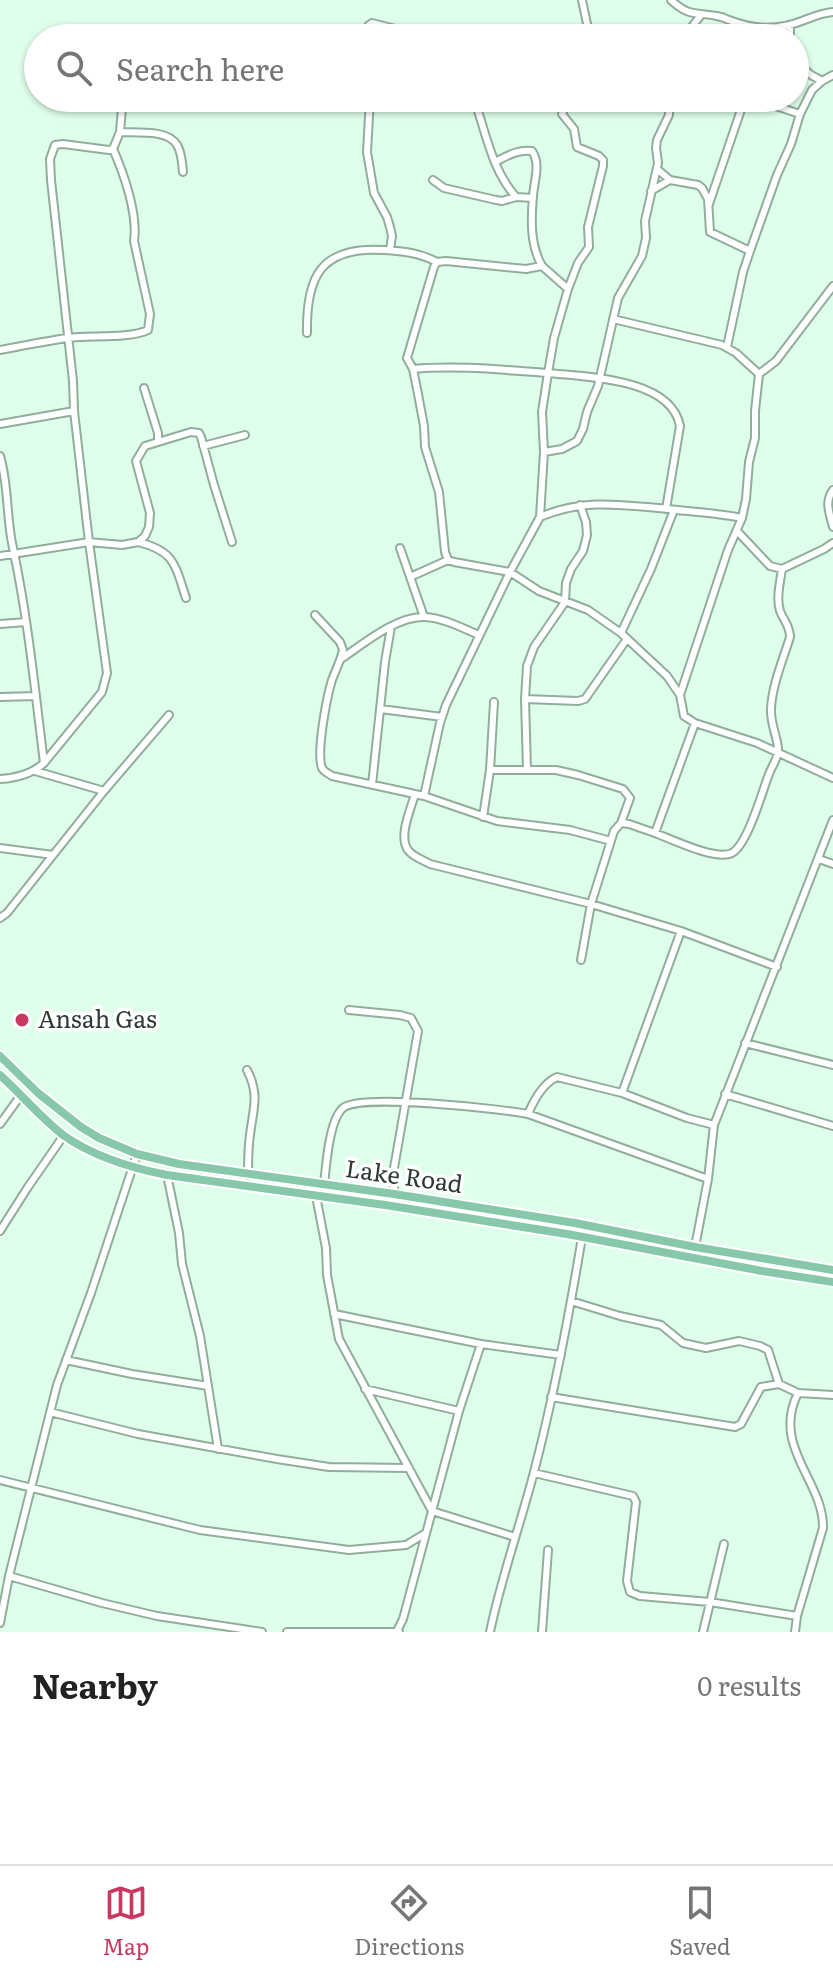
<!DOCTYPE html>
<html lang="en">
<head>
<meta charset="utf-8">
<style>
  :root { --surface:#fff; --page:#f6f6f6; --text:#222; --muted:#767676; --line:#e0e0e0; --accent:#c83962 }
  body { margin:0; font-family:Literata,serif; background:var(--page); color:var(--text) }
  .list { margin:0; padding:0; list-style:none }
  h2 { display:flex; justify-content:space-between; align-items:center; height:104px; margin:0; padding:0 32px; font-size:34px }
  h2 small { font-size:26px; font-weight:400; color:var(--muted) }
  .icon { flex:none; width:44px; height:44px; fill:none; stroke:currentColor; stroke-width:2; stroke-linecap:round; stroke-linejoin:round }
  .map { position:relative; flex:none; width:833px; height:1632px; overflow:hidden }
  .search { position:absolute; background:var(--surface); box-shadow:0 2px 6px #0004; left:24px; right:24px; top:24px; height:88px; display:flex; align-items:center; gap:20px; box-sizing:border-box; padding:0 28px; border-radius:44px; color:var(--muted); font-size:30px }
  .sheet { height:232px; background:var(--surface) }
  nav { display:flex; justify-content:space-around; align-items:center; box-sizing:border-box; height:112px; border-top:2px solid var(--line); background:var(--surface); font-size:22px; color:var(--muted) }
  nav a { display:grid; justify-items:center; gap:4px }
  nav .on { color:var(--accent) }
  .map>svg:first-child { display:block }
</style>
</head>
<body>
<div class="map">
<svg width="833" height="1632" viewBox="0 0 833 1632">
  <rect width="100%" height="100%" fill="#dffeeb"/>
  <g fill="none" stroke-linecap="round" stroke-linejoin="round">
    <defs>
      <path id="minor" d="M582,0L590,38
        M671,0C689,17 696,12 717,16C726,18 721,17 729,20C747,27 766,30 785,26C802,23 816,13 833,12
        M790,26V38
        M365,38C365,32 366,26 372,23L427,37
        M688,38L691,28L701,15
        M795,61L811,75L822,81L833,75
        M370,98L367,152L374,193L387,217L390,227L392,236L390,250
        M568,98L562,114L574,129L577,147L599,156L603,160V166L588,227L589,247L578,263L568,289L554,338L548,373C587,377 671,378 680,426L666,509
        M751,98L800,114
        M478,111C488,142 494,172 516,197
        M120,132C136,133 168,129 177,145C182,153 182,163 183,172
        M495,162C507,156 518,149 532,151C541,164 534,181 533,196C531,219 530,245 542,266
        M657,169L670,180L698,185L702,188L708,199L710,232L750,251L743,272L727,347
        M433,180L444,188L496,200L502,201L516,197L533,198
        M651,191L670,180
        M709,204L745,98
        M750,251L777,175L791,144L800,114L812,90L822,81
        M568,289L542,266L526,269L446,261L437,262L434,267L407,358L413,369L418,394L424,426L425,447L439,492L445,552L448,560L454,562L510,572L539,591L588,610L621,633L667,676L680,695L684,716L695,723L757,743L833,778
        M613,319L722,345L736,353L759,374L755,411V438L749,462L746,499L742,518L728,550L680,695
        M307,333C306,276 321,246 384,250C403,251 420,253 437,262
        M0,350C22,346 45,341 68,338C90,335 129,339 148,330L150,314L134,241C138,214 124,174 113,149
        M413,369C457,365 503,370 548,373L542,412L544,452L540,517
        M759,374L776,361L833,286
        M144,388L158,433V442
        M0,424L74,411
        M203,446L245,435
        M544,452L562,449L577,441L583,429L587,412L598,386L618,298L642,256L646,238L645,221L658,163L656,148L657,140L669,115L670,98
        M0,456C9,486 6,518 13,548C28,618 35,691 44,763
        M833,490C824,502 830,514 833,527
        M737,531L770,566L782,569L824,549L833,543
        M138,542C175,551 175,565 186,598
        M400,548L424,617
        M0,556L89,542L122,545L138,542L145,536L149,527L150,513L136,461L145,446L191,432L199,433L201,437L214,485L232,542
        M410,577L448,560
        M315,615L340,642L343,650C341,660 336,669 332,680C327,696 316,752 322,768C324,772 328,773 332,776L424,796L497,821L570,830L611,841
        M0,624L26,622
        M621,633L651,569L674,510
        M341,659C363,644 398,615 425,617C444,618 462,628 479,635
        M0,697L36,696
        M525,699L578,701L585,699L627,639
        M381,709L442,717
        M490,770H556L578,775L623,789L630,798L621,823
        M527,770L525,699L527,666L534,647L565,602L566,583L571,569L583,551L587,535L586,522L580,505
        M35,771L104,791
        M0,779C17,778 32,774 44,763L102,692L107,673L89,542L74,411L73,381L51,180L50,159L55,145L63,144L109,150L113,149L120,132L122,108
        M372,785L385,662L391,627
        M415,794C411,809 398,836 408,850C413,857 423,860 430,864L591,904L681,931L777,967
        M424,796L440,723L446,705L510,572L540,517C585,498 621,505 668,509C693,512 718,513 742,518
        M483,817L490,770L494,702
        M655,833C671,839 716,861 732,853C748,844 762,792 769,774C771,768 778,758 778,751C779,741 770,724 771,709C772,685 783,660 790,637C790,626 784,621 780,611C776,598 780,583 782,569
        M0,848L53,855
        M819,859L833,864
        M0,918L7,913L104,791L169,715
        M581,960L591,904L614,831L621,823L629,824L655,833L695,723
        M349,1010L400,1015L411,1018L418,1031L394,1168V1194
        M745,1043L833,1065
        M247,1070C260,1095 253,1109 250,1135C248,1148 248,1161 248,1175
        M622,1093L681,931
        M725,1094L833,1126
        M528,1114L708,1179
        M0,1124L21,1095
        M167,1175L179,1233L182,1264L200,1336L218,1449
        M324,1185C326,1166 329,1120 343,1108C360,1093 501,1109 528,1114C534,1100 543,1083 557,1077L622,1093L687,1118L714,1125
        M316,1196L326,1248L327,1275L339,1339L432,1511L515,1537
        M0,1231L28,1187L64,1135
        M695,1247L708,1179L714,1125L833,820
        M571,1301L620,1316L661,1325L683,1343L706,1348L739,1341L760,1346L768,1350L779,1384L798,1393L833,1395
        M334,1314L481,1344L561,1355
        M66,1360L132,1374L208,1386
        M365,1389L459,1411
        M551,1397L735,1427L741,1424L761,1387L779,1384
        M50,1412L138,1434L277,1459L329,1467L409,1468
        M534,1473L633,1496L636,1502L627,1581L630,1592L640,1596L710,1602L797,1616
        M0,1480L200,1530L349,1550L406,1545L426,1533
        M9,1576L102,1603L157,1616L262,1632
        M0,1623L9,1576L57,1385L91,1293L137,1154
        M397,1631L403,1619L459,1411L481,1344
        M287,1632H399
        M490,1632C501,1578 520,1526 534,1472C554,1395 569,1316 582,1237
        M542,1632L548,1550
        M703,1632L724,1544
        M795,1632L797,1616L823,1528C824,1481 771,1447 798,1393"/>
      <path id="major" d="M0,1056L38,1093L81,1127L99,1138L137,1154L179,1164L394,1194L575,1223L695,1247L833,1270
        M0,1075C21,1094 41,1118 63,1135C94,1157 131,1168 167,1175L385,1205L567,1234L762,1271L833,1282"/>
    </defs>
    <use href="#minor" stroke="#91ae9c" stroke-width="10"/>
    <use href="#major" stroke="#fff" stroke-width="12"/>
    <use href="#minor" stroke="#fff" stroke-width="6"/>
    <use href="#major" stroke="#86c8a9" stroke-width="8"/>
  </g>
  <circle fill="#c83962" stroke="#fff" stroke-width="3" cx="22" cy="1020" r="8"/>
  <g text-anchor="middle" stroke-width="7" stroke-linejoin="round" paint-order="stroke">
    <g font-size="24" fill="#2e3b33" stroke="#fff" text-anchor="start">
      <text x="38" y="1028">Ansah Gas</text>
    </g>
    <g font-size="24" fill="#2e3b33" stroke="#fff">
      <text transform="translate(404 1177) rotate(8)" y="8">Lake Road</text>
    </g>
  </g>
</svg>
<div class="search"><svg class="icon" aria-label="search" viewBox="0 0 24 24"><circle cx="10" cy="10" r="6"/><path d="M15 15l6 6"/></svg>Search here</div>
</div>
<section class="sheet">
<h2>Nearby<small>0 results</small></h2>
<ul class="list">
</ul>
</section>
<nav>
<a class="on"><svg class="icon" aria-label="map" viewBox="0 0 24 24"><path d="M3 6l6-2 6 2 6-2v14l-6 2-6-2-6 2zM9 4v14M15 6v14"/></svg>Map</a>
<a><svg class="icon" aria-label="directions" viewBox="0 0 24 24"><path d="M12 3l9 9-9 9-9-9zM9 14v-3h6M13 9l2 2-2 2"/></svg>Directions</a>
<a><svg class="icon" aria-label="saved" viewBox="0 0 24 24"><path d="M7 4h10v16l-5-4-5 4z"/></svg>Saved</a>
</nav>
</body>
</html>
